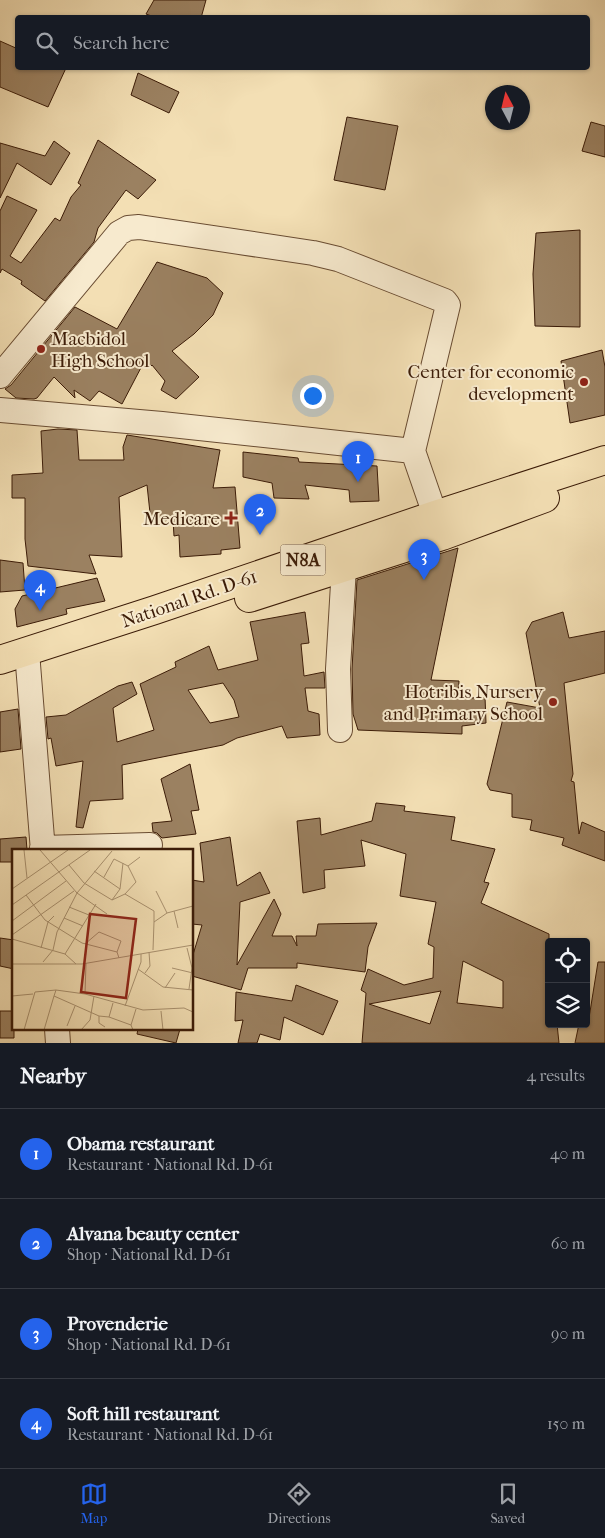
<!DOCTYPE html>
<html lang="en">
<head>
<meta charset="utf-8">
<style>
  :root { --surface:#171b24; --page:#242831; --text:#f1f3f6; --muted:#9ea1a6; --line:#363941; --accent:#2563eb }
  body { margin:0; font-family:"IM FELL French Canon",serif; background:var(--page); color:var(--text) }
  .controls { position:absolute; right:15px; bottom:15px; display:grid; overflow:hidden; border-radius:5px; box-shadow:0 1px 4px #0004 }
  .controls button { width:45px; height:45px; display:grid; place-items:center; padding:0; border:0; border-bottom:1px solid var(--line); background:var(--surface); color:var(--text); font:25px sans-serif }
  .compass { position:absolute; left:485px; top:85px; width:45px; height:45px; border-radius:50%; background:var(--surface); box-shadow:0 1px 4px #0004; rotate:353deg }
  .you { position:absolute; left:312px; top:395px; width:18px; height:18px; margin:-12px; border:4px solid #fff; border-radius:50%; background:#1a73e8; box-shadow:0 0 0 8px #1a73e833 }
  .badge { display:grid; place-items:center; width:32px; height:32px; border-radius:50%; background:var(--accent); color:#fff; font-size:16px; font-weight:700 }
  .pin { position:absolute; translate:-50% -41px; filter:drop-shadow(0 1px 2px #0008) }
  .pin::after { content:''; position:absolute; top:26px; width:18px; height:15px; background:inherit; clip-path:polygon(0 0,100% 0,50% 100%) }
  .list { margin:0; padding:0; list-style:none }
  h2 { display:flex; justify-content:space-between; align-items:center; height:65px; margin:0; padding:0 20px; font-size:21px }
  h2 small { font-size:16px; font-weight:400; color:var(--muted) }
  .list li { display:grid; grid-template-columns:32px 1fr auto; gap:15px; align-items:center; box-sizing:border-box; height:90px; padding:0 20px; border-top:1px solid var(--line) }
  .list b { display:block; font-size:19px; white-space:nowrap }
  .list p { margin:0; font-size:16px; white-space:nowrap; color:var(--muted) }
  .list em { font-size:16px; font-style:normal; color:var(--muted) }
  .icon { flex:none; width:28px; height:28px; fill:none; stroke:currentColor; stroke-width:2; stroke-linecap:round; stroke-linejoin:round }
  .map { position:relative; flex:none; width:605px; height:1043px; overflow:hidden }
  .search { position:absolute; background:var(--surface); box-shadow:0 1px 4px #0004; left:15px; right:15px; top:15px; height:55px; display:flex; align-items:center; gap:12px; box-sizing:border-box; padding:0 18px; border-radius:5px; color:var(--muted); font-size:19px }
  .sheet { height:425px; background:var(--surface) }
  nav { display:flex; justify-content:space-around; align-items:center; box-sizing:border-box; height:70px; border-top:1px solid var(--line); background:var(--surface); font-size:14px; color:var(--muted) }
  nav a { display:grid; justify-items:center; gap:2px }
  nav .on { color:var(--accent) }
  .map>svg:first-child { display:block }
</style>
</head>
<body>
<div class="map">
<svg width="605" height="1043" viewBox="0 0 605 1043">
  <rect width="100%" height="100%" fill="#f3dfb4"/>
  <filter id="stains"><feTurbulence type="fractalNoise" baseFrequency=".004" numOctaves="4"/><feColorMatrix values="0 0 0 0 .2 0 0 0 0 .09 0 0 0 0 .02 0 0 0 .5 -.17"/></filter>
  <radialGradient id="worn" r=".72"><stop offset=".6" stop-color="#630" stop-opacity="0"/><stop offset="1" stop-color="#630" stop-opacity=".3"/></radialGradient>
  <path fill="#9b8161" stroke="#3b1b07" fill-rule="evenodd" d="M154,0H206L201,18H157L146,14Z
    M0,41L18,49V68H66L48,107L0,87Z
    M138,73L179,92L169,113L131,95Z
    M347,117L398,126L385,190L334,180Z
    M591,122L605,126V157L582,151Z
    M98,140L156,180L138,199L126,190L98,228L94,242L45,301L21,284L22,281L2,269L0,273V211L7,196L37,210L10,256L21,263L55,218L60,221L71,197L81,185L78,183Z
    M54,141L70,153L51,185L17,163L0,198V143L45,156Z
    M580,230V327L535,326L533,274L536,233Z
    M157,262L207,278L223,293L213,315L194,334L172,351L199,377L176,399L161,390L165,381L152,365L150,367L145,360L122,404L99,391L90,401L74,390L75,398L54,377L37,398L34,399L16,398L5,389L11,385L75,307L117,329Z
    M602,350L605,367V415L570,423L561,361Z
    M58,429L77,430L79,460H124L123,447L127,435L220,450L213,488L235,487L240,548L221,550V554L180,557L179,535L174,536L173,520L151,522L147,485L119,497L122,557L89,555L96,574L28,566L25,539V498H12V475L43,473L41,431Z
    M243,452L298,458L299,462L377,466L379,501L350,502L349,490L305,485L309,499L274,498L272,483L243,477Z
    M458,548L431,680L459,681L458,699L485,697L486,723L462,726V734L358,730L353,714L352,669L357,580Z
    M0,560L23,563L25,590L0,592Z
    M97,578L105,601L66,609L67,614L17,627L15,609L22,596Z
    M305,612L309,643L301,644L304,676L324,672L325,688H305L308,711L319,714L320,735L287,738L282,726L237,738L223,745L122,765L123,799L90,801L83,828L76,827L83,761L56,766L51,738L48,739L46,717L66,715L118,686L132,682L137,694L113,708L117,742L154,730L140,684L176,667L175,662L209,646L218,670L258,660L250,622ZM223,683L234,700L239,717L210,723L188,690Z
    M563,612L569,638L605,631V673L564,683L573,774L571,781L574,782L579,834L582,822L605,832V861L562,845L564,838L530,830L532,820L512,817V794L490,790L487,784L507,702L540,708L526,633L532,622Z
    M18,709L21,749L0,752V712Z
    M190,764L199,810L191,811L196,834L162,838L157,833L153,832L152,823L172,821L161,779Z
    M376,803L405,806L404,811L455,817L451,840L495,849L484,882L489,883L481,903L549,934V1024H557L559,1043H362L366,993L361,990L368,969L404,985L433,978L434,947L428,944L436,902L400,896L406,854L361,840L365,866L324,870L325,888L303,893L297,821L320,818L321,835L372,821ZM463,961L503,981V1008L457,1003ZM441,991L430,1024L369,1004Z
    M26,837L27,850H14V862H0V839Z
    M230,837L237,886L260,872L270,893L240,902L237,965L274,899L281,914L272,936H292L297,946L296,936H316L318,924L377,923L368,947L365,972L297,963V968H248L241,990L192,976V958L202,925L192,924V880L204,882L200,843Z
    M0,938L14,940V969L0,966Z
    M598,962H605V1043H575L579,1024H586V1018H589Z
    M296,985L338,1001L323,1035L284,1017L280,1040L260,1034L257,1043H238L243,1020L235,1021L236,992L292,1001Z
    M0,1011H14V1038H0Z
    M138,1029H180L176,1043L137,1034Z"/>
  <g fill="none" stroke-linecap="round" stroke-linejoin="round">
    <defs>
      <path id="minor" d="M0,376L119,233L128,228L139,227L313,253L338,259L445,301L448,305L413,451
        M0,410L162,424L413,451L441,532
        M27,652L43,851
        M340,730L338,669L344,567
        M42,848L150,845
        M57,1029L58,1043"/>
      <path id="highway" d="M249,598L442,536L545,498
        M0,660L155,610L435,515L605,460"/>
    </defs>
    <use href="#minor" stroke="#694c32" stroke-width="26"/>
    <use href="#highway" stroke="#3b1b07" stroke-width="30"/>
    <use href="#minor" stroke="#f7eace" stroke-width="24"/>
    <use href="#highway" stroke="#f3dfb4" stroke-width="28"/>
  </g>
  <g fill="#8f2418" stroke="#f7eace" stroke-width="2">
    <circle cx="41" cy="349" r="5"/>
    <circle cx="584" cy="382" r="5"/>
    <path d="M228.5 510.5h5v5h5v5h-5v5h-5v-5h-5v-5h5z"/>
    <circle cx="553" cy="702" r="5"/>
  </g>
  <g text-anchor="middle" stroke-width="4" stroke-linejoin="round" paint-order="stroke">
    <rect fill="#f7eace" stroke="#735943" stroke-width="1" x="280.5" y="544.5" width="45" height="31" rx="4"/>
    <g font-size="18" font-weight="bold" fill="#3b1b07">
      <text x="303" y="566">N8A</text>
    </g>
    <g font-size="19" fill="#3b1b07" stroke="#f7eace" text-anchor="end">
      <text x="51" y="345" text-anchor="start">Macbidol<tspan x="51" dy="22">High School</tspan></text>
      <text x="574" y="378">Center for economic<tspan x="574" dy="22">development</tspan></text>
      <text x="220" y="525">Medicare</text>
      <text x="543" y="698">Hotribis Nursery<tspan x="543" dy="22">and Primary School</tspan></text>
    </g>
    <g font-size="19" fill="#3b1b07" stroke="#f7eace">
      <text transform="translate(189 598) rotate(-19)" y="7">National Rd. D-61</text>
    </g>
  </g>
  <g transform="translate(12 849)">
    <rect width="181" height="181" fill="#f3dfb4"/>
    <path fill="none" stroke="#a9916f" stroke-width="1" d="M12,1L15,29M28,1L65,44L95,65M57,16L72,34L100,51L113,45L142,62V73L155,64L181,57M116,17L128,8M82,22L108,40L100,51M92,28L102,10L116,17L124,33L113,45M0,40L56,1M108,40L111,14M144,42L155,64M14,46L33,71L70,94L105,103L107,109M0,56L78,1M57,58L77,66M162,62L166,79M52,69L71,77M0,72L54,32M0,86L62,42M0,90L53,105L64,115M73,95L87,83L109,92L105,103M29,99L36,73L42,67M175,99L180,119L177,140M141,101L142,73M53,105L84,55M31,113L41,101L45,83L65,44L100,2M0,115H70L181,96M160,119L181,124M126,120L151,138L181,141M133,124L138,117L137,103M153,139L163,124M44,141L42,147L87,167M73,145L131,161L172,159L181,163M0,147L21,145M113,157L129,113V105M149,162L151,181M97,168L119,176M55,177L63,157M93,178L87,174V167L97,168L101,154M12,181L23,143L44,141L73,145L74,114M32,181L42,147M69,181L78,171L82,147M121,181L119,176L124,160"/>
    <path fill="#8f2418" fill-opacity="0.15" stroke="#8f2418" stroke-width="2.5" d="M78,65L124,70L114,149L69,143Z"/>
    <rect width="181" height="181" fill="none" stroke="#3b1b07" stroke-width="2.5"/>
  </g>
  <rect width="100%" height="100%" filter="url(#stains)"/>
  <rect width="100%" height="100%" fill="url(#worn)"/>
</svg>
<div class="controls">
<button><svg class="icon" aria-label="locate" viewBox="0 0 24 24"><circle cx="12" cy="12" r="6"/><path d="M12 2v4M12 18v4M2 12h4M18 12h4"/></svg></button>
<button><svg class="icon" aria-label="layers" viewBox="0 0 24 24"><path d="M12 4l9 5-9 5-9-5zM3 14l9 5 9-5"/></svg></button>
</div>
<svg class="compass" viewBox="-18 -18 36 36"><path d="M0-13l5 13h-10z" fill="#e53935"/><path d="M0 13l5-13h-10z" fill="#9ea1a6"/></svg>
<div class="you"></div>
<div class="pin badge" style="left:358px;top:482px">1</div>
<div class="pin badge" style="left:260px;top:535px">2</div>
<div class="pin badge" style="left:424px;top:580px">3</div>
<div class="pin badge" style="left:40px;top:611px">4</div>
<div class="search"><svg class="icon" aria-label="search" viewBox="0 0 24 24"><circle cx="10" cy="10" r="6"/><path d="M15 15l6 6"/></svg>Search here</div>
</div>
<section class="sheet">
<h2>Nearby<small>4 results</small></h2>
<ul class="list">
<li><span class="badge">1</span><div><b>Obama restaurant</b><p>Restaurant · National Rd. D-61</p></div><em>40 m</em></li>
<li><span class="badge">2</span><div><b>Alvana beauty center</b><p>Shop · National Rd. D-61</p></div><em>60 m</em></li>
<li><span class="badge">3</span><div><b>Provenderie</b><p>Shop · National Rd. D-61</p></div><em>90 m</em></li>
<li><span class="badge">4</span><div><b>Soft hill restaurant</b><p>Restaurant · National Rd. D-61</p></div><em>150 m</em></li>
</ul>
</section>
<nav>
<a class="on"><svg class="icon" aria-label="map" viewBox="0 0 24 24"><path d="M3 6l6-2 6 2 6-2v14l-6 2-6-2-6 2zM9 4v14M15 6v14"/></svg>Map</a>
<a><svg class="icon" aria-label="directions" viewBox="0 0 24 24"><path d="M12 3l9 9-9 9-9-9zM9 14v-3h6M13 9l2 2-2 2"/></svg>Directions</a>
<a><svg class="icon" aria-label="saved" viewBox="0 0 24 24"><path d="M7 4h10v16l-5-4-5 4z"/></svg>Saved</a>
</nav>
</body>
</html>
